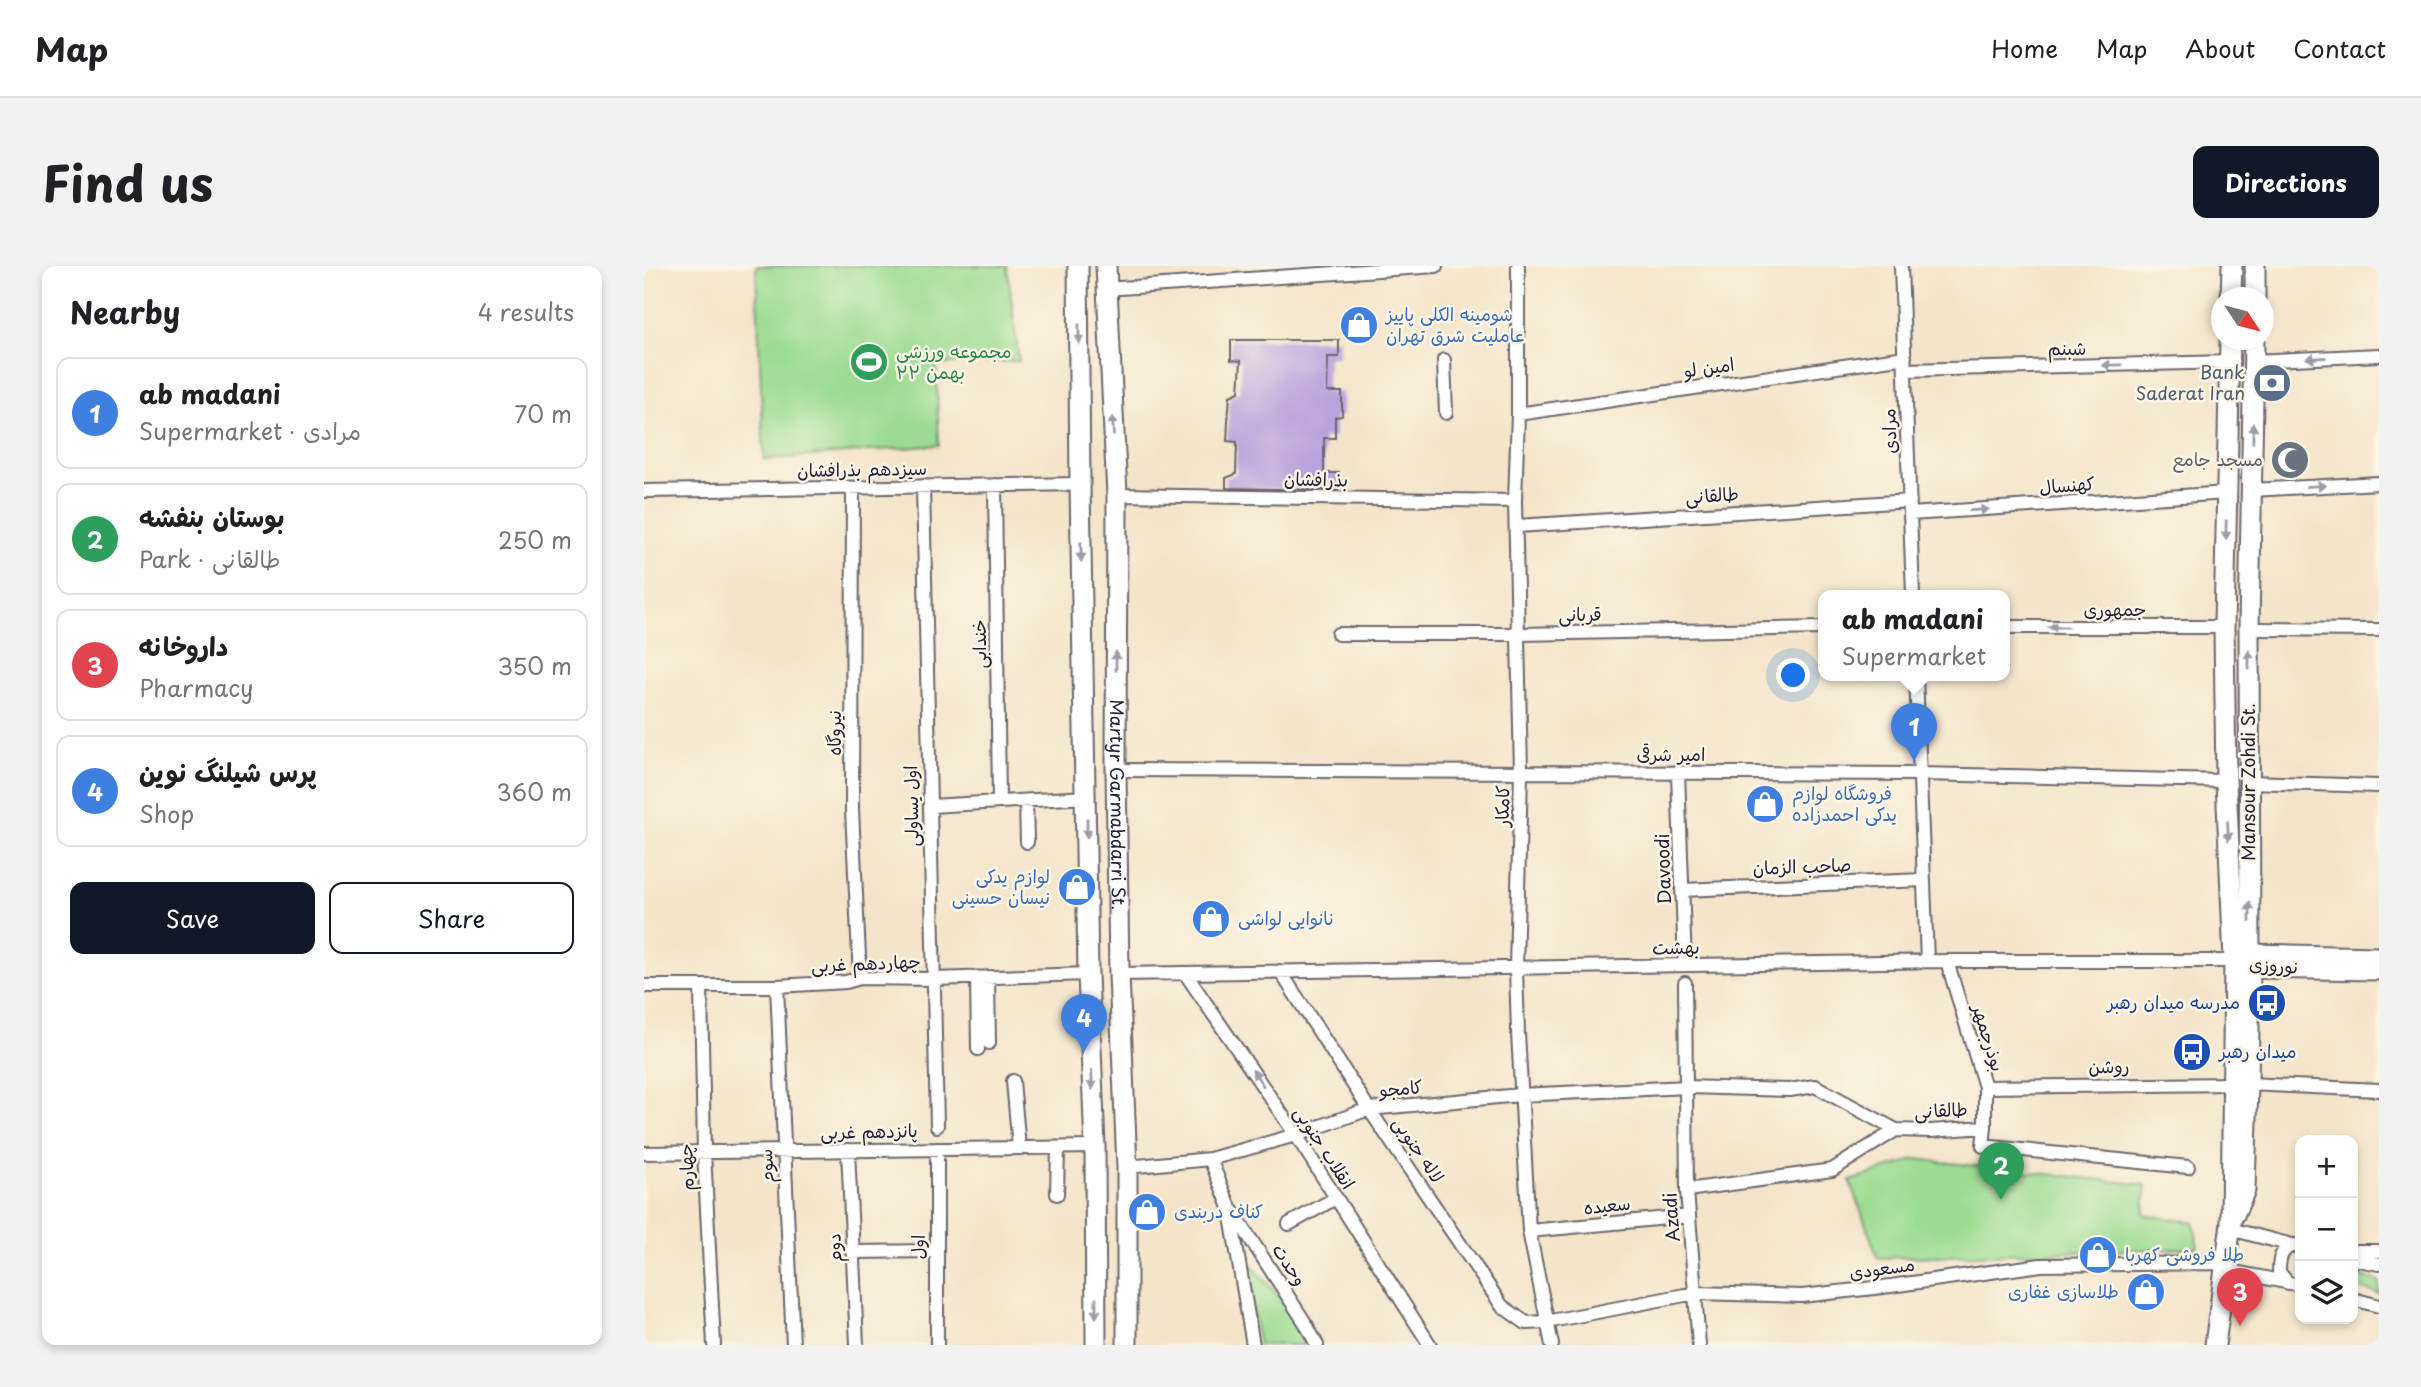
<!DOCTYPE html>
<html lang="en">
<head>
<meta charset="utf-8">
<style>
  :root { --surface:#fff; --page:#f2f2f2; --text:#202124; --muted:#757577; --line:#e0e0e0; --accent:#111827 }
  body { margin:0; font-family:"Playpen Sans","Playpen Sans Arabic",sans-serif; background:var(--page); color:var(--text) }
  .controls { position:absolute; right:21px; bottom:21px; display:grid; overflow:hidden; border-radius:14px; box-shadow:0 4px 10px #0003 }
  .controls button { width:63px; height:63px; display:grid; place-items:center; padding:0; border:0; border-bottom:2px solid var(--line); background:var(--surface); color:var(--text); font:35px sans-serif }
  .compass { position:absolute; left:1567px; top:21px; width:63px; height:63px; border-radius:50%; background:var(--surface); box-shadow:0 4px 10px #0003; rotate:126deg }
  .you { position:absolute; left:1150px; top:410px; width:24px; height:24px; margin:-18px; border:5px solid #fff; border-radius:50%; background:#1a73e8; box-shadow:0 0 0 10px #1a73e833 }
  .badge { display:grid; place-items:center; width:46px; height:46px; border-radius:50%; background:var(--accent); color:#fff; font-size:23px; font-weight:700 }
  .pin { position:absolute; translate:-50% -58px; filter:drop-shadow(0 2px 4px #0008) }
  .pin::after { content:''; position:absolute; top:37px; width:24px; height:21px; background:inherit; clip-path:polygon(0 0,100% 0,50% 100%) }
  .popup { position:absolute; left:1174px; top:324px; width:192px; height:91px; box-sizing:border-box; display:grid; place-content:center; border-radius:14px; background:var(--surface); filter:drop-shadow(0 2px 5px #0005); font-size:23px; white-space:nowrap; color:var(--muted) }
  .popup b { font-size:26px; color:var(--text) }
  .popup::after { content:''; position:absolute; left:50%; top:100%; margin-left:-14px; border:14px solid transparent; border-top-color:var(--surface) }
  .list { margin:0; padding:0; list-style:none }
  h2 { display:flex; justify-content:space-between; align-items:center; height:91px; margin:0; padding:0 28px; font-size:30px }
  h2 small { font-size:23px; font-weight:400; color:var(--muted) }
  .list li { display:grid; grid-template-columns:46px 1fr auto; gap:21px; align-items:center; box-sizing:border-box; height:112px; margin:0 14px 14px; padding:0 14px; border:2px solid var(--line); border-radius:14px }
  .list b { display:block; font-size:26px; white-space:nowrap }
  .list p { margin:0; font-size:23px; white-space:nowrap; color:var(--muted) }
  .list em { font-size:23px; font-style:normal; color:var(--muted) }
  .actions { display:flex; gap:14px; padding:21px 28px }
  .actions a { flex:1; padding:16px 0; border:2px solid var(--accent); border-radius:14px; text-align:center; font-size:24px; color:var(--accent) }
  .actions .main { background:var(--accent); color:#fff }
  .icon { flex:none; width:38px; height:38px; fill:none; stroke:currentColor; stroke-width:2; stroke-linecap:round; stroke-linejoin:round }
  .map { position:relative; flex:none; width:1735px; height:1079px; overflow:hidden; border-radius:14px }
  header { display:flex; align-items:center; gap:42px; box-sizing:border-box; height:98px; padding:0 35px; background:var(--surface); border-bottom:2px solid var(--line) }
  header strong { font-size:33px }
  nav { display:flex; gap:38px; margin-inline-start:auto; font-size:24px }
  .intro { display:flex; align-items:center; justify-content:space-between; box-sizing:border-box; height:168px; padding:0 42px }
  h1 { margin:0; font-size:49px }
  .button { padding:18px 32px; border-radius:14px; background:var(--accent); color:#fff; font-size:24px; font-weight:700 }
  main { display:flex; gap:42px; padding:0 42px }
  aside { flex:1; background:var(--surface); border-radius:14px; box-shadow:0 4px 10px #0003 }
  .map>svg:first-child { display:block }
</style>
</head>
<body>
<header>
<strong>Map</strong>
<nav><a>Home</a><a>Map</a><a>About</a><a>Contact</a></nav>
</header>
<div class="intro"><h1>Find us</h1><a class="button">Directions</a></div>
<main>
<aside>
<h2>Nearby<small>4 results</small></h2>
<ul class="list">
<li><span class="badge" style="background:#3f7fe0">1</span><div><b>ab madani</b><p>Supermarket · مرادی</p></div><em>70 m</em></li>
<li><span class="badge" style="background:#2e9e5b">2</span><div><b>بوستان بنفشه</b><p>Park · طالقانی</p></div><em>250 m</em></li>
<li><span class="badge" style="background:#e0444e">3</span><div><b>داروخانه</b><p>Pharmacy</p></div><em>350 m</em></li>
<li><span class="badge" style="background:#3f7fe0">4</span><div><b>پرس شیلنگ نوین</b><p>Shop</p></div><em>360 m</em></li>
</ul>
<div class="actions"><a class="main">Save</a><a>Share</a></div>
</aside>
<div class="map">
<svg width="1735" height="1079" viewBox="0 0 1735 1079">
  <rect width="100%" height="100%" fill="#fcf5e5"/>
  <filter id="ink" filterUnits="userSpaceOnUse"><feTurbulence type="fractalNoise" baseFrequency=".0143" numOctaves="2"/><feDisplacementMap in="SourceGraphic" scale="14" xChannelSelector="R" yChannelSelector="G"/><feConvolveMatrix kernelMatrix="1 2 1 2 8 2 1 2 1" color-interpolation-filters="sRGB"/></filter>
  <filter id="wash" filterUnits="userSpaceOnUse"><feTurbulence type="fractalNoise" baseFrequency=".00686" numOctaves="4" result="noise"/><feDisplacementMap in="SourceGraphic" scale="28" xChannelSelector="R" yChannelSelector="G"/><feGaussianBlur stdDeviation="1.57" result="paint"/><feColorMatrix in="noise" values="0 0 0 0 0 0 0 0 0 0 0 0 0 0 0 0 0 1.4 0 .05"/><feComposite in="paint" operator="in"/></filter>
  <g filter="url(#wash)">
    <rect width="100%" height="100%" fill="#f4e5ca"/>
    <path fill="#9bdc92" stroke="#5e7f66" stroke-width="2" d="M112,0H363L375,95L292,98L295,179L120,194Z
      M1271,893L1502,919L1500,949L1550,956L1554,982L1234,992L1206,915Z
      M597,987L642,1039L660,1079H615Z
      M1709,1009L1735,1015V1028L1709,1020Z"/>
    <g id="blocks">
      <path fill="#bca2dd" d="M587,74H695V91H684L683,126H698V150L691,151V172H680V207H695L694,224L582,222V212L592,208L593,176L583,175L584,155L586,130L595,126L597,95L587,94Z"/>
    </g>
  </g>
  <g filter="url(#ink)">
    <use href="#blocks" fill-opacity="0" stroke="#6c666d" stroke-width="2"/>
    <g fill="none" stroke-linecap="round" stroke-linejoin="round">
      <defs>
        <path id="minor" d="M874,0V148L871,235L877,506L872,702L874,767L885,965L908,1079
          M1257,0L1269,329
          M462,23L792,0
          M800,94L802,147
          M1609,95L1735,89
          M1261,104L1586,96
          M874,148L1261,91
          M351,219L355,536
          M279,220L293,860
          M209,222L208,544L216,712
          M1608,224L1735,217
          M0,225L436,218
          M473,229L871,235
          M1266,248L1583,227
          M873,260L1266,235
          M1361,361H1580
          M1605,363L1735,364
          M694,368H875L1179,362
          M1272,409L1283,695
          M472,504L1276,508L1582,515
          M1034,507L1041,699
          M1605,516L1735,520
          M382,535L383,576
          M286,540L443,531
          M1038,624L1280,614
          M1303,695L1341,821V861
          M636,705L725,843L858,1040L882,1057L902,1056L1051,1027L1158,1030L1239,1021L1397,999L1581,997
          M541,707L652,869L786,1079
          M475,708L1303,695H1590
          M344,711L345,777
          M333,712L334,783
          M1041,717L1043,924L1055,1079
          M0,720H133L202,716L216,712L290,713L444,708
          M133,720L149,1079
          M57,721L60,886L70,1079
          M369,815L375,882
          M1604,818L1735,824
          M1341,821L1589,818
          M204,884L213,1079
          M0,887L451,881
          M566,893L585,939L609,1079
          M483,901L566,893L652,869L725,843L876,829L1043,821L1146,824L1171,820L1252,864
          M1043,924L1188,904L1252,864L1287,865L1341,861L1339,880L1544,901
          M413,928L414,882
          M587,943L662,1058L673,1079
          M645,958L692,932
          M1586,963L1656,981
          M885,965L1045,950
          M1709,985H1735
          M208,986L292,985
          M1709,993L1735,998
          M1581,1004L1656,1019
          M1644,1017L1635,1006C1635,994 1636,983 1650,979
          M1709,1033L1735,1040
          M293,1079V883"/>
        <g id="secondary">
          <path d="M434,0L436,218L444,708L451,881L452,1079"/>
          <path id="s1" d="M462,0L473,229L472,504L475,708L483,901V1079"/>
          <path d="M1587,32L1588,0"/>
          <path d="M1611,32V0"/>
          <path d="M1594,693L1606,688L1735,691"/>
          <path d="M1594,697L1606,702L1735,704"/>
          <path d="M1590,949L1601,924L1604,818L1606,702L1605,363L1610,74"/>
          <path d="M1571,1079L1587,957L1590,695L1582,515L1580,361L1586,74"/>
        </g>
      </defs>
      <use href="#minor" stroke="#6c666d" stroke-width="16"/>
      <use href="#secondary" stroke="#6c666d" stroke-width="23"/>
      <use href="#minor" stroke="#fff" stroke-width="12"/>
      <use href="#secondary" stroke="#fff" stroke-width="19"/>
    </g>
    <defs><path id="oneway-solid" d="M-6-.8H1V-3.2L6.5 0L1 3.2V.8H-6Z" transform="scale(1.75)"/></defs>
    <g fill="#9c9ca7">
      <use href="#oneway-solid" transform="translate(435 68) rotate(90)"/>
      <use href="#oneway-solid" transform="translate(1672 92) rotate(177)"/>
      <use href="#oneway-solid" transform="translate(1468 99) rotate(179)"/>
      <use href="#oneway-solid" transform="translate(469 160) rotate(-93)"/>
      <use href="#oneway-solid" transform="translate(1609 167) rotate(-89)"/>
      <use href="#oneway-solid" transform="translate(1672 220) rotate(-3)"/>
      <use href="#oneway-solid" transform="translate(1335 244) rotate(-4)"/>
      <use href="#oneway-solid" transform="translate(1582 264) rotate(91)"/>
      <use href="#oneway-solid" transform="translate(437 286) rotate(89)"/>
      <use href="#oneway-solid" transform="translate(1414 361) rotate(-180)"/>
      <use href="#oneway-solid" transform="translate(1605 394) rotate(-90)"/>
      <use href="#oneway-solid" transform="translate(472 395) rotate(-90)"/>
      <use href="#oneway-solid" transform="translate(443 562) rotate(90)"/>
      <use href="#oneway-solid" transform="translate(1584 565) rotate(88)"/>
      <use href="#oneway-solid" transform="translate(1606 646) rotate(-90)"/>
      <use href="#oneway-solid" transform="translate(614 812) rotate(-124)"/>
      <use href="#oneway-solid" transform="translate(448 814) rotate(88)"/>
      <use href="#oneway-solid" transform="translate(452 1042) rotate(90)"/>
    </g>
  </g>
  <defs>
    <symbol id="shop-disc" viewBox="-11 -11 22 22"><circle r="9.5" fill="#3f7fe0" stroke="#fcf5e5"/><path d="M-5-2.5h2.3a2.7 3.5 0 0 1 5.4 0H5L5.5 6h-11ZM-1.5-2.5h3a1.5 2.3 0 0 0-3 0Z" fill="#fff"/></symbol>
    <symbol id="stadium-disc" viewBox="-11 -11 22 22"><circle r="9.5" fill="#2e9e5b" stroke="#fcf5e5"/><path d="M0-5a6.5 5 0 1 0 0 10a6.5 5 0 1 0 0-10ZM-3.5-1.8h7v3.6h-7Z" fill="#fff"/></symbol>
    <symbol id="bank-disc" viewBox="-11 -11 22 22"><circle r="9.5" fill="#5c6f8a" stroke="#fcf5e5"/><path d="M-6-4H6V4H-6ZM0-2.3a2.3 2.3 0 1 0 0 4.6a2.3 2.3 0 1 0 0-4.6Z" fill="#fff"/></symbol>
    <symbol id="mosque-disc" viewBox="-11 -11 22 22"><circle r="9.5" fill="#6b7280" stroke="#fcf5e5"/><path d="M3.5-4.9A6 6 0 1 0 3.5 4.9A5 5 0 1 1 3.5-4.9Z" fill="#fff"/></symbol>
    <symbol id="bus-disc" viewBox="-11 -11 22 22"><circle r="9.5" fill="#1a4fb4" stroke="#fcf5e5"/><path d="M-5-6H5V4H4V6H2V4H-2V6H-4V4H-5ZM-3.5-4V0h7V-4ZM-3.5 1.2v1.5H-2V1.2ZM2 1.2v1.5H3.5V1.2Z" fill="#fff"/></symbol>
  </defs>
  <g fill-rule="evenodd">
    <use href="#shop-disc" x="693" y="37" width="44" height="44"/>
    <use href="#stadium-disc" x="203" y="74" width="44" height="44"/>
    <use href="#bank-disc" x="1606" y="95" width="44" height="44"/>
    <use href="#mosque-disc" x="1624" y="172" width="44" height="44"/>
    <use href="#shop-disc" x="1099" y="516" width="44" height="44"/>
    <use href="#shop-disc" x="411" y="599" width="44" height="44"/>
    <use href="#shop-disc" x="545" y="631" width="44" height="44"/>
    <use href="#bus-disc" x="1601" y="715" width="44" height="44"/>
    <use href="#bus-disc" x="1526" y="764" width="44" height="44"/>
    <use href="#shop-disc" x="481" y="924" width="44" height="44"/>
    <use href="#shop-disc" x="1432" y="967" width="44" height="44"/>
    <use href="#shop-disc" x="1480" y="1004" width="44" height="44"/>
  </g>
  <g text-anchor="middle" stroke-width="5" stroke-linejoin="round" paint-order="stroke">
    <g font-size="18" fill="#366cbe" stroke="#fcf5e5" text-anchor="start">
      <text x="742" y="55">شومینه الکلی پاییز<tspan x="742" dy="21">عاملیت شرق تهران</tspan></text>
      <text x="1148" y="534">فروشگاه لوازم<tspan x="1148" dy="21">یدکی احمدزاده</tspan></text>
      <text x="406" y="617" text-anchor="end">لوازم یدکی<tspan x="406" dy="21">نیسان حسینی</tspan></text>
      <text x="594" y="659">نانوایی لواشی</text>
      <text x="530" y="952">کناف دربندی</text>
      <text x="1481" y="995">طلا فروشی کهربا</text>
      <text x="1475" y="1032" text-anchor="end">طلاسازی غفاری</text>
    </g>
    <g font-size="18" fill="#22223b" stroke="#fcf5e5">
      <text transform="translate(1423 83) rotate(-1)" y="6">شبنم</text>
      <text transform="translate(1065 102) rotate(-8)" y="6">امین لو</text>
      <text transform="translate(1246 165) rotate(-92)" y="6">مرادی</text>
      <text transform="translate(218 204) rotate(-1)" y="6">سیزدهم بذرافشان</text>
      <text transform="translate(672 214) rotate(1)" y="6">بذرافشان</text>
      <text transform="translate(1423 220) rotate(-4)" y="6">کهنسال</text>
      <text transform="translate(1068 230) rotate(-4)" y="6">طالقانی</text>
      <text x="1471" y="350">جمهوری</text>
      <text transform="translate(936 349) rotate(-1)" y="6">قربانی</text>
      <text transform="translate(336 378) rotate(-91)" y="6">خندابی</text>
      <text transform="translate(191 467) rotate(-90)" y="6">نیروگاه</text>
      <text x="1027" y="495">امیر شرقی</text>
      <text transform="translate(1605 516) rotate(-90)" y="6">Mansour Zohdi St.</text>
      <text dy="6" stroke="none"><textPath href="#s1" startOffset="539">Martyr Garmabdarri St.</textPath></text>
      <text transform="translate(268 540) rotate(-91)" y="6">اول یساولی</text>
      <text transform="translate(859 540) rotate(-89)" y="6">کامکار</text>
      <text transform="translate(1158 601) rotate(-2)" y="6">صاحب الزمان</text>
      <text transform="translate(1020 603) rotate(-92)" y="6">Davoodi</text>
      <text transform="translate(1032 682) rotate(-1)" y="6">بهشت</text>
      <text transform="translate(222 698) rotate(-2)" y="6">چهاردهم غربی</text>
      <text transform="translate(1630 700) rotate(4)" y="6">نوروزی</text>
      <text transform="translate(1344 772) rotate(73)" y="6">بوذرجمهر</text>
      <text transform="translate(1465 801) rotate(-1)" y="6">روشن</text>
      <text transform="translate(757 823) rotate(-5)" y="6">کامجو</text>
      <text transform="translate(1297 845) rotate(-3)" y="6">طالقانی</text>
      <text transform="translate(225 866) rotate(-1)" y="6">پانزدهم غربی</text>
      <text transform="translate(680 882) rotate(57)" y="6">انقلاب جنوبی</text>
      <text transform="translate(774 884) rotate(56)" y="6">لاله جنوبی</text>
      <text transform="translate(123 900) rotate(-93)" y="6">سوم</text>
      <text transform="translate(43 901) rotate(-92)" y="6">چهارم</text>
      <text transform="translate(963 940) rotate(-6)" y="6">سعیده</text>
      <text transform="translate(1028 951) rotate(-94)" y="6">Azadi</text>
      <text transform="translate(275 981) rotate(-90)" y="6">اول</text>
      <text transform="translate(191 982) rotate(-93)" y="6">دوم</text>
      <text transform="translate(645 999) rotate(57)" y="6">وحدت</text>
      <text transform="translate(1238 1003) rotate(-8)" y="6">مسعودی</text>
    </g>
    <g font-size="18" fill="#27864d" stroke="#fcf5e5" text-anchor="start">
      <text x="252" y="92">مجموعه ورزشی<tspan x="252" dy="21">۲۲ بهمن</tspan></text>
    </g>
    <g font-size="18" fill="#4e5e75" stroke="#fcf5e5" text-anchor="end">
      <text x="1601" y="113">Bank<tspan x="1601" dy="21">Saderat Iran</tspan></text>
    </g>
    <g font-size="18" fill="#5b616d" stroke="#fcf5e5" text-anchor="end">
      <text x="1619" y="200">مسجد جامع</text>
    </g>
    <g font-size="18" fill="#164399" stroke="#fcf5e5" text-anchor="end">
      <text x="1596" y="743">مدرسه میدان رهبر</text>
      <text x="1575" y="792" text-anchor="start">میدان رهبر</text>
    </g>
  </g>
</svg>
<div class="controls">
<button>+</button>
<button>−</button>
<button><svg class="icon" aria-label="layers" viewBox="0 0 24 24"><path d="M12 4l9 5-9 5-9-5zM3 14l9 5 9-5"/></svg></button>
</div>
<svg class="compass" viewBox="-18 -18 36 36"><path d="M0-13l5 13h-10z" fill="#e53935"/><path d="M0 13l5-13h-10z" fill="#757577"/></svg>
<div class="you"></div>
<div class="pin badge" style="left:1270px;top:495px;background:#3f7fe0">1</div>
<div class="popup"><b>ab madani</b>Supermarket</div>
<div class="pin badge" style="left:1357px;top:934px;background:#2e9e5b">2</div>
<div class="pin badge" style="left:1596px;top:1060px;background:#e0444e">3</div>
<div class="pin badge" style="left:440px;top:786px;background:#3f7fe0">4</div>
</div>
</main>
</body>
</html>
